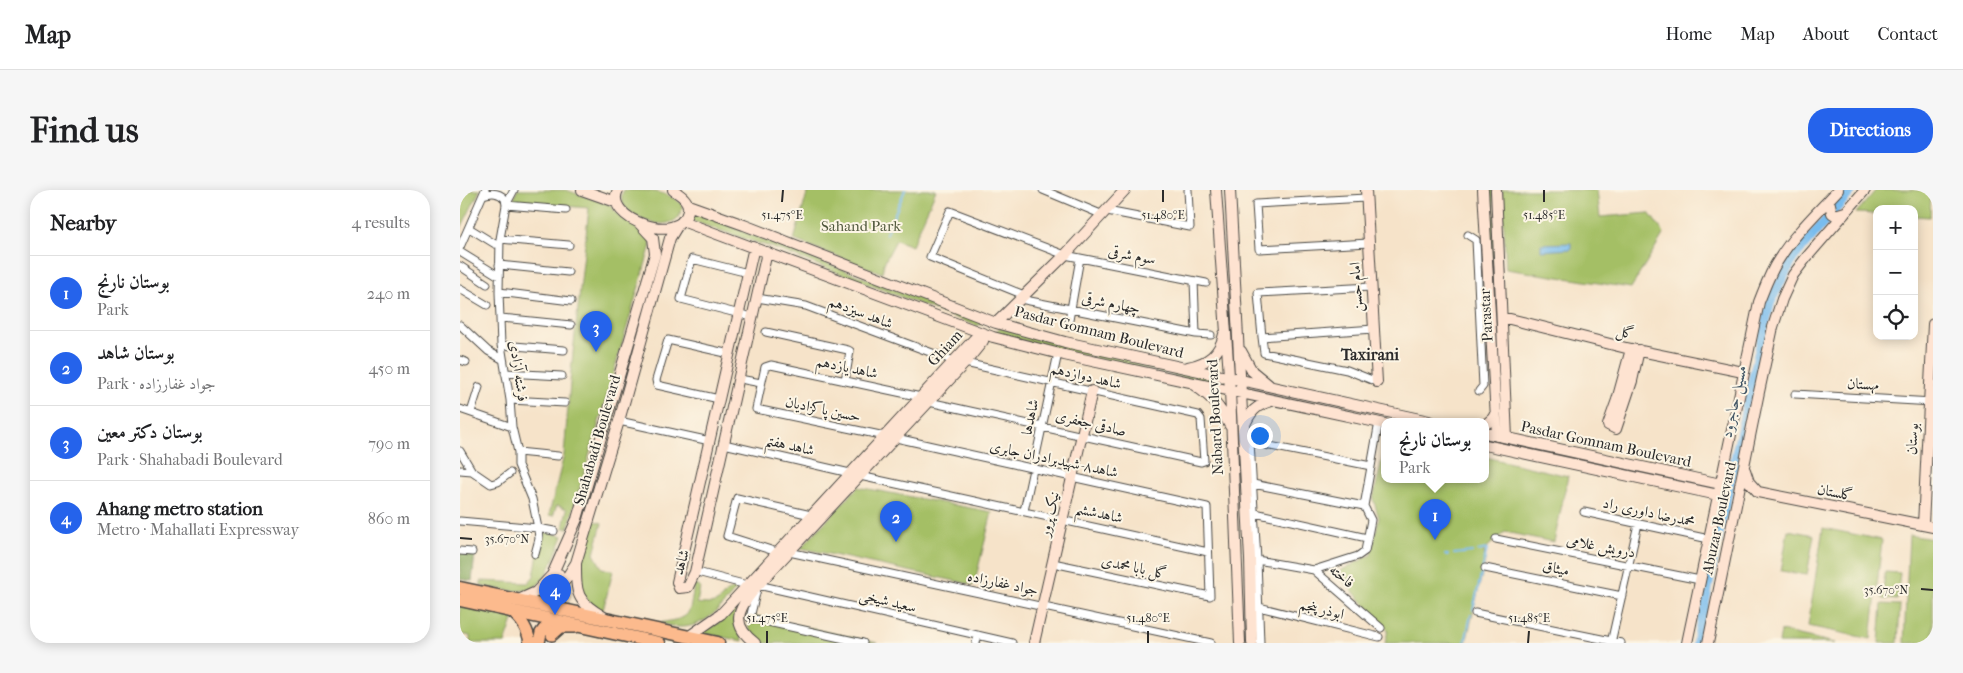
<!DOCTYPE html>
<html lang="en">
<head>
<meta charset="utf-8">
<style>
  :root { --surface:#fff; --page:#f6f6f6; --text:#202124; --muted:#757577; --line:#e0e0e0; --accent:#2563eb }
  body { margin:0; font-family:"IM FELL French Canon",Amiri,serif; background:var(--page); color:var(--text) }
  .controls { position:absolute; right:15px; top:15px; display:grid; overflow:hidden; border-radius:10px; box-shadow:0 2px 12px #0003 }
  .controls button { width:45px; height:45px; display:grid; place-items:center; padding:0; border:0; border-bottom:1px solid var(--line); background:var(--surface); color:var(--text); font:25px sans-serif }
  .you { position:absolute; left:799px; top:245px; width:18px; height:18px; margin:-12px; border:4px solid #fff; border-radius:50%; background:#1a73e8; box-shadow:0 0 0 8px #1a73e833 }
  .badge { display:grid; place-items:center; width:32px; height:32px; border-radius:50%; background:var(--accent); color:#fff; font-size:16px; font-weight:700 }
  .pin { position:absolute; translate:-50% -41px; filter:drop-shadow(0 1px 2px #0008) }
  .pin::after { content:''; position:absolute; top:26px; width:18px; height:15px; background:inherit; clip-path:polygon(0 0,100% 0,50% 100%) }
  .popup { position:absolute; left:921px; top:228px; width:108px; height:65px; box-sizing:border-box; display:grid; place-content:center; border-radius:10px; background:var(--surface); filter:drop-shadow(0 1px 4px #0005); font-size:16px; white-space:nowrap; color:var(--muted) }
  .popup b { font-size:19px; color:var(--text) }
  .popup::after { content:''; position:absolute; left:50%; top:100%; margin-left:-10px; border:10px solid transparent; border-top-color:var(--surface) }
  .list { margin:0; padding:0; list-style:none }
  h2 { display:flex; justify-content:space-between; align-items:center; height:65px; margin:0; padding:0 20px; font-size:21px }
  h2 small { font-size:16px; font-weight:400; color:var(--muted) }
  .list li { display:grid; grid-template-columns:32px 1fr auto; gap:15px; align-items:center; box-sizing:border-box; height:75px; padding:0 20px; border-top:1px solid var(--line) }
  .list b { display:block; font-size:19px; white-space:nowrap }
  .list p { margin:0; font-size:16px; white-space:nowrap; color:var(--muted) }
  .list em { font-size:16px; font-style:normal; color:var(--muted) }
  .icon { flex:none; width:28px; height:28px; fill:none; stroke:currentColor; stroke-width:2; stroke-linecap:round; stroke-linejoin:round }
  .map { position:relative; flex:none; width:1473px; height:453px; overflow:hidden; border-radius:20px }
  header { display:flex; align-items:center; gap:30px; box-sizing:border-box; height:70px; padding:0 25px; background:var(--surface); border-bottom:1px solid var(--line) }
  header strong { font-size:24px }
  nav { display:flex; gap:28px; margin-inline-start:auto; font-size:18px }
  .intro { display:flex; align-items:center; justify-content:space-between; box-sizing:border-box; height:120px; padding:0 30px }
  h1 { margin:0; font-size:35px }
  .button { padding:12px 22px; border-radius:20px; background:var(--accent); color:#fff; font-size:18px; font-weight:700 }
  main { display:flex; gap:30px; padding:0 30px }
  aside { flex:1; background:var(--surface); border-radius:20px; box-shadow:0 2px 12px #0003 }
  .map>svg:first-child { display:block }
</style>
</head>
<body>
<header>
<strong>Map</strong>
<nav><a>Home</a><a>Map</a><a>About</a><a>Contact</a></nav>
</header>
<div class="intro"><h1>Find us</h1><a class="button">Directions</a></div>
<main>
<aside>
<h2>Nearby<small>4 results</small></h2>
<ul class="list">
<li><span class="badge">1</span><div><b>بوستان نارنج</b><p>Park</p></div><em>240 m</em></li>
<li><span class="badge">2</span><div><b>بوستان شاهد</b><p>Park · جواد غفارزاده</p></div><em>450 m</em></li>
<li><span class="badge">3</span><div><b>بوستان دکتر معین</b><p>Park · Shahabadi Boulevard</p></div><em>790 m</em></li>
<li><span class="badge">4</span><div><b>Ahang metro station</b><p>Metro · Mahallati Expressway</p></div><em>860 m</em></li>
</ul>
</aside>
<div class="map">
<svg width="1473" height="453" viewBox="0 0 1473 453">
  <rect width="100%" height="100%" fill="#fcf5e5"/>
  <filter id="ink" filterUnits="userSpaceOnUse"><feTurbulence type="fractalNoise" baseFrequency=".02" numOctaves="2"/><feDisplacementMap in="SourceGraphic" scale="10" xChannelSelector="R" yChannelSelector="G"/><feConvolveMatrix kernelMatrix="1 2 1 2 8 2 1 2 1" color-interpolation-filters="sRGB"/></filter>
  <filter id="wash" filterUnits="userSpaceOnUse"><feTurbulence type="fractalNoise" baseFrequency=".0096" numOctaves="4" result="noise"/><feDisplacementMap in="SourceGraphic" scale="20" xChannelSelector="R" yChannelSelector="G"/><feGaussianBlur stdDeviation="1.12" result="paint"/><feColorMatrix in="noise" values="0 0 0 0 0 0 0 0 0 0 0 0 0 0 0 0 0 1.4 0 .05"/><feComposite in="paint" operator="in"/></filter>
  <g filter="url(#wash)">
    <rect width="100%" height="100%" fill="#f6e3c9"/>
    <path fill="#a4bf65" stroke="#687548" d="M0,0H20L0,40Z
      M57,0H106L150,15L160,27L189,47L191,55L108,338H103L107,319L97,315L93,326L89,325L104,265L111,181L129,18L53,12Z
      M164,0C185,0 208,0 222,15C223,53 147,25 164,0Z
      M348,0H476L452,56L436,50L424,73L422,83L334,50Z
      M1027,0H1033L1045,242L1039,241Z
      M1042,0H1137L1140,27L1189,23L1204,43L1171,98L1046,79Z
      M1416,0H1471L1470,27L1454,26V19H1417V24L1396,23Z
      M231,18L279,40L523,133L517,136L316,59L232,31L228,27Z
      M540,138L742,186L756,192V194L728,189L533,144Z
      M925,257V289H1025V267L1108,286L1094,352L1045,342L1024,360L1025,371L1006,453H925L928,440L876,383L911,365L919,328L913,309Z
      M398,297L532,322L514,395L341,358Z
      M132,330L142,333L134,364L142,378L153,381L143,420C137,418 127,414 124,407C113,389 127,350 132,330Z
      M1363,338L1422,350L1411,449L1348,436Z
      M1328,340L1354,345L1347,385L1321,381Z
      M82,341L103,346C82,399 81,408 21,396V391L68,393L74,386Z
      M1449,345L1473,349V453H1444Z
      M1425,382L1440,383L1437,410L1422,409Z
      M234,395L240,397L237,413C268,418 257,401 277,398C263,416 245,438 219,437C212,437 205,434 199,433C231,427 229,429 234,395Z
      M279,412C271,426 274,437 283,451L241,443L260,432Z
      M1422,414L1440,415L1438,453H1419Z
      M0,415L54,427L45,453H10V446L0,444Z
      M287,424L418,453H304L289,440Z
      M1321,441L1375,453H1319Z"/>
    <path fill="#83a65a" stroke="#576842" d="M0,363L15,364L12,391L0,389Z"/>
    <path fill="#78bcee" stroke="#52748c" d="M1111,53V59L1081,61V54Z"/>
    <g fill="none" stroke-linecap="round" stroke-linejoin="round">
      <path stroke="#78bcee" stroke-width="2" d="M426,44L445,0
        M994,364L1012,362
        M985,365H988
        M1013,420L1027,359L1018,361
        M1005,453L1011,425"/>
      <path stroke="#78bcee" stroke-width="10" d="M1237,453L1255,360L1310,112L1333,68L1392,0"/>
    </g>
  </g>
  <g filter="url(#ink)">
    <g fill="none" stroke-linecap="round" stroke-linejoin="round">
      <defs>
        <path id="street" d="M54,0L46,15L40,49L39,102L41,155L50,210L52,237L58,262V275L72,309L78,338L79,349L75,364
          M583,0L643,25
          M23,5C32,2 39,2 45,9L46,15
          M906,8L796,14L799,59L909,53
          M46,15L106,20
          M647,21L730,37L728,0
          M9,38L35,54
          M1008,45L1016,50L1023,196L1019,201
          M40,49L109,55
          M0,57L25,0
          M0,62L39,86
          M39,75L108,82
          M0,76L27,94
          M288,83L232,69L221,109L292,127
          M734,91L736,144
          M911,97L798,103L802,147L914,139
          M0,99L27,115
          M39,102L111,111
          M564,105L470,67L490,21L605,65L746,93
          M297,108L346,116L494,171
          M560,109L736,144L751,145
          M41,128L111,135
          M0,135L28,161L42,169
          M608,136L620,68
          M306,142L388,160L390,161L385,191
          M802,147L804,163L887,180L917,192
          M41,155L104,160
          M0,170L6,172
          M45,183L102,186
          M285,190L301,193
          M1335,204L1473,212
          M259,209L197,195L196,190L208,150L270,164
          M50,210L105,213
          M469,212L741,272L744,271L741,229L738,225L505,173
          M0,219L52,237
          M11,222L19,197
          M159,231L250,251
          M425,246L296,219L305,177L311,175L461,207
          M436,248L747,317L750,406L593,373
          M264,254L390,283
          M0,261L12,281L31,294L38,292L50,283
          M58,262L98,266
          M0,280L12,281
          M400,286L748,362
          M793,294L904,316
          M564,321L597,168
          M1124,322L1249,349
          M795,323L907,348
          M0,331L78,338L94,341
          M1036,349L1240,390
          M0,361L12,362
          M317,362L267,346L277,308L351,325
          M329,362L751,453
          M797,370L854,380L898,366L905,361L911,330L904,316L919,232
          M1025,378L1162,406
          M854,380L921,438
          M241,383L287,395
          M799,417L919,447
          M1015,423L1161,453
          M403,453L290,428L298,395L552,453
          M516,453L518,445
          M800,453L797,370L790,252L911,276
          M1151,453L1178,334"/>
        <path id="secondary" d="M122,0L156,12
          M158,0C142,28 220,57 228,21C230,11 221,5 213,0
          M756,0L770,200L780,453
          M770,0L790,369L792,453
          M906,0L917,192
          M1023,0L1037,246
          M1036,0L1047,248
          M1369,10L1372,23L1375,25L1385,22
          M228,15L284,35L536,133L605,152L969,231
          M222,31L533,147L604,165L925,234
          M294,57L217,392L219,398L228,397L235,382L307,62
          M1042,127L1166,158L1283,182
          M536,133L605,65L665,0
          M1171,159L1157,210L1148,235L1156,239L1172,191L1179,160
          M781,161L792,181L809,195
          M728,177C748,173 760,164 764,144
          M734,195C752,207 760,217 770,236
          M1025,235L1033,228L1036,222
          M784,237C790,222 796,215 812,211
          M1025,243L1261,294
          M1025,255L1258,305
          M1285,280L1289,292L1298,302L1473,337
          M1463,335L1473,134
          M99,384L92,397L94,400L98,401L116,373
          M56,411L76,402L92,385L117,329L195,64L193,48L178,32
          M144,427C116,411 116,404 116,373L159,231L210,48L218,35
          M228,447L261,424L517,146L524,144L523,151L505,173L298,395C281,416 267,432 295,453
          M574,453L632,201
          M1227,453L1299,112C1305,97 1310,82 1319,69C1335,43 1358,22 1378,0
          M1248,453L1299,202L1313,137L1322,109L1333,85L1346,68L1405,0"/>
        <path id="primary" d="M51,421C62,430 68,439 70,453
          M92,445L101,437H115
          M79,453L81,443L84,439H89L92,441V445"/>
        <path id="highway" d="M0,398L258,453
          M0,410L199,453"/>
      </defs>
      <use href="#street" stroke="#494743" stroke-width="9"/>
      <use href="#secondary" stroke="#494743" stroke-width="12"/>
      <use href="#primary" stroke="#494743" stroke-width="14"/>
      <use href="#highway" stroke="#494743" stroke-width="15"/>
      <use href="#street" stroke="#fff" stroke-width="7"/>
      <use href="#secondary" stroke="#fee3d1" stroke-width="10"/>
      <use href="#primary" stroke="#fcba8d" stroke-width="11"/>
      <use href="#highway" stroke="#fcba8d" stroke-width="12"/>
    </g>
  </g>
  <path fill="none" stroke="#2b2b2b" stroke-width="2" d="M322,12L323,0M703,12V0M1084,12V0M0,348L12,349M1461,399L1473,400M307,453V441M688,453V441M1068,453L1069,441"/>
  <g text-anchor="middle" stroke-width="4" stroke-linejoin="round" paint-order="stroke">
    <g font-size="15" fill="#4f573c" stroke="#fcf5e5">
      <text x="401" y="41">Sahand Park</text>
    </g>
    <g font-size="15" fill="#2b2b2b" stroke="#fcf5e5">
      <text transform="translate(672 65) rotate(11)" y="5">سوم شرقی</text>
      <text transform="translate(896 97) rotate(-93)" y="5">امام حسن</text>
      <text transform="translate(651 113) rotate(11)" y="5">چهارم شرقی</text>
      <text transform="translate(401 122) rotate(21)" y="5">شاهد سیزدهم</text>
      <text transform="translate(1026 125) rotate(-93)" y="5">Parastar</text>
      <text transform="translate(639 142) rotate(14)" y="5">Pasdar Gomnam Boulevard</text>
      <text transform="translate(1165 142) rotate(13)" y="5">گل</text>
      <text transform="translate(485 158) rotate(-47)" y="5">Ghiam</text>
      <text transform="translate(387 177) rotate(12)" y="5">شاهد یازدهم</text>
      <text transform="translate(59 181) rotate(82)" y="5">فرشته آزادی</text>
      <text transform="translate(626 186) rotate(13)" y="5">شاهد دوازدهم</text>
      <text transform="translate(1403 194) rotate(3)" y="5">مهستان</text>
      <text transform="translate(363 219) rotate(12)" y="5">حسین پاکزادیان</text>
      <text transform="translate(570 227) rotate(-78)" y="5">شاهدها</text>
      <text transform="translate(755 227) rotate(-93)" y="5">Nabard Boulevard</text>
      <text transform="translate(631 233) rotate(13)" y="5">صادقی جعفری</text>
      <text transform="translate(1452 249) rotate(-87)" y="5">بوستان</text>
      <text transform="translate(137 250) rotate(-74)" y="5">Shahabadi Boulevard</text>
      <text transform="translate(1146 254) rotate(12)" y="5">Pasdar Gomnam Boulevard</text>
      <text transform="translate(330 255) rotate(13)" y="5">شاهد هفتم</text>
      <text transform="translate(594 269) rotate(12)" y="5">شاهد۸-شهیدبرادران جابری</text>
      <text transform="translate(1375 302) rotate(11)" y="5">گلستان</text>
      <text transform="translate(1189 322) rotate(12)" y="5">محمدرضا داوری راد</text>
      <text transform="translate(639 323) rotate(12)" y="5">شاهدششم</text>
      <text transform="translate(589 324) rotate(-77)" y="5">نیک پرور</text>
      <text transform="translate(1259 328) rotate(-78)" y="5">Abuzar Boulevard</text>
      <text transform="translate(1141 356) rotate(11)" y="5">درویش غلامی</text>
      <text transform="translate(221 372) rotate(-74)" y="5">شاهد</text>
      <text transform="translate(674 377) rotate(12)" y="5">گل بابا محمدی</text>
      <text transform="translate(1096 378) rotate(12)" y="5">میثاق</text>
      <text transform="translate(882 386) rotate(40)" y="5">فاخته</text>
      <text transform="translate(543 393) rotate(12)" y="5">جواد غفارزاده</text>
      <text transform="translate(428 411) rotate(13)" y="5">سعید شیخی</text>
      <text transform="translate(862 419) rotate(14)" y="5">ابوذر پنجم</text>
    </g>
    <g font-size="16" font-weight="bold" fill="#2b2b2b" stroke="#fcf5e5">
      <text x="910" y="170">Taxirani</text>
    </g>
    <g font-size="16" font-style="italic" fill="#425666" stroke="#fcf5e5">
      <text transform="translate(1273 211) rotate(-78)" y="6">مسیل جاجرود</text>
    </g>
  </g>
  <g font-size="12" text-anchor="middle" fill="#2b2b2b" stroke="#fcf5e5" stroke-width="4" stroke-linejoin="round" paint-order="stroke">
    <text x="322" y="29">51.475°E</text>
    <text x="703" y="29">51.480°E</text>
    <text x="1084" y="29">51.485°E</text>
    <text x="47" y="353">35.670°N</text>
    <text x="1426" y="404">35.670°N</text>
    <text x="307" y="432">51.475°E</text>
    <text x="688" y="432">51.480°E</text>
    <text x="1069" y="432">51.485°E</text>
  </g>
</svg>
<div class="controls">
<button>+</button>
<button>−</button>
<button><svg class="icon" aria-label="locate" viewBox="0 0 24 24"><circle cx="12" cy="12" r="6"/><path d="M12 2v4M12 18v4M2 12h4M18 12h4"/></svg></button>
</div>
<div class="you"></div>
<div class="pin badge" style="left:975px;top:350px">1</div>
<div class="popup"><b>بوستان نارنج</b>Park</div>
<div class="pin badge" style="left:436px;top:352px">2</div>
<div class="pin badge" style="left:136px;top:162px">3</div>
<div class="pin badge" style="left:95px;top:425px">4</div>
</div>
</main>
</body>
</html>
